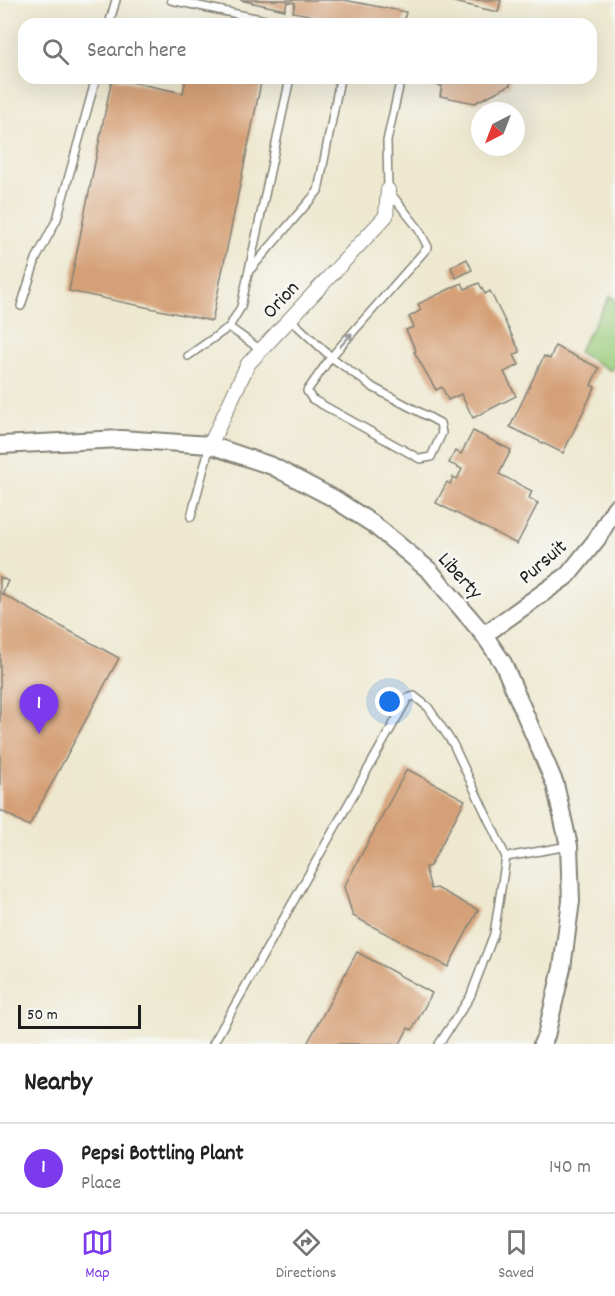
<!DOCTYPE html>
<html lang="en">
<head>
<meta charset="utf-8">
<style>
  :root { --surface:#fff; --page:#f6f6f6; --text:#222; --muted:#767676; --line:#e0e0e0; --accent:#7c3aed }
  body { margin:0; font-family:Dekko,sans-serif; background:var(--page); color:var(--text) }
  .compass { position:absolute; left:471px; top:102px; width:54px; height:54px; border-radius:50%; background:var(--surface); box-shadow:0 6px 24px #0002; rotate:222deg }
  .scale { position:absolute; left:18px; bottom:15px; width:123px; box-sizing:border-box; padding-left:6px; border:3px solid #1c1c1c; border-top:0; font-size:16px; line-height:21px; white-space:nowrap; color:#1c1c1c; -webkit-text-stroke:4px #f6f6f2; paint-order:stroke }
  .you { position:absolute; left:390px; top:702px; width:21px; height:21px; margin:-15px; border:4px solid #fff; border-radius:50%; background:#1a73e8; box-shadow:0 0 0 9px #1a73e833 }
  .badge { display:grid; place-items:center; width:39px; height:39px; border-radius:50%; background:var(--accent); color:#fff; font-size:20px; font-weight:700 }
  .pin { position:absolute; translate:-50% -50px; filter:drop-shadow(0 2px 3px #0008) }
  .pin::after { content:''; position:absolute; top:32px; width:21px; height:18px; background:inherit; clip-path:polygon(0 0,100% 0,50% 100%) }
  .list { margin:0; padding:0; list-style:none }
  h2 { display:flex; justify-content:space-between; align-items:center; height:78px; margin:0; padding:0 24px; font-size:26px }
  h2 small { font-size:20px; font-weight:400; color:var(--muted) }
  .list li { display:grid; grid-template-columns:39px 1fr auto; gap:18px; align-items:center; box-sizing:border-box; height:90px; padding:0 24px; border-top:2px solid var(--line) }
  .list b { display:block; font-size:22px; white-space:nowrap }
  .list p { margin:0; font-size:20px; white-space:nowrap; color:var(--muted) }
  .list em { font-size:20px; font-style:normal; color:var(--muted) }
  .icon { flex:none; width:33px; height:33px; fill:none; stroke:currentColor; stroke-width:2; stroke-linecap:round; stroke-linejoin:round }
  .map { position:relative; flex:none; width:615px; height:1044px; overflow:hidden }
  .search { position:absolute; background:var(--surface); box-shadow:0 6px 24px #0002; left:18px; right:18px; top:18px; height:66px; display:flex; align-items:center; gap:15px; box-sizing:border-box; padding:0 21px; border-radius:18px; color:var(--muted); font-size:22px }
  .sheet { height:168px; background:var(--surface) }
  nav { display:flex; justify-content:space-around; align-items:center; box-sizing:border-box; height:84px; border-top:2px solid var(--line); background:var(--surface); font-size:16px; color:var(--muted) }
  nav a { display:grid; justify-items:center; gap:3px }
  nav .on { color:var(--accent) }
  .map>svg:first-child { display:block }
</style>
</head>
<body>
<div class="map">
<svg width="615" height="1044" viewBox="0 0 615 1044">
  <rect width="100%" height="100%" fill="#f6f6f2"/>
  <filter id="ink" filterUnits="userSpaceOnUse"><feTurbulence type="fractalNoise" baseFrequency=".0167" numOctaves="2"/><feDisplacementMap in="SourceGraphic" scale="12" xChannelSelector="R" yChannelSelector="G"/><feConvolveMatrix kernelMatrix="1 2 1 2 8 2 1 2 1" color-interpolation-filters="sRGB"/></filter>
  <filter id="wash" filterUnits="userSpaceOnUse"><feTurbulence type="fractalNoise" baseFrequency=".008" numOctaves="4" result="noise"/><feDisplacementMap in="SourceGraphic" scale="24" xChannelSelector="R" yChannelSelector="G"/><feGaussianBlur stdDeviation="1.35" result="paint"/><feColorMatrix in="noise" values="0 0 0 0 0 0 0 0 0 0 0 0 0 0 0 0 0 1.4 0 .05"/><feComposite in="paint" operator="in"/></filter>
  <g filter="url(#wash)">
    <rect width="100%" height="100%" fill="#ede8cf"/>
    <path fill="#9acc7c" stroke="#5b744c" stroke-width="1.5" d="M610,296L615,299V364L611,371L578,352Z"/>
    <g id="blocks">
      <path fill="#d5a077" d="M240,0H344L406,12L403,24H355L293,12L295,3L287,2L285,10Z
        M445,0H501L498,12Z
        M112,78L183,93L186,78H262L212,321L69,291Z
        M419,78H511L510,85L475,103L440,96L442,86L418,81Z
        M467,259L472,270L456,278L451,267Z
        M462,283L465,289L479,283L485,294L490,291L520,352L514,355L519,365L504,372L516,396L473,418L461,394L448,400L442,387L436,390L414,352L416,351L406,330L414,327L409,317L421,310L418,304Z
        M555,346L599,368L591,385L595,387L563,453L510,427L544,356L550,359Z
        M473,431L511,450L499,474L532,491L529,498L538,503L517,544L436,503L447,482L450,484L453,477L457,479L462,469L449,463L455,451L461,454Z
        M0,577L8,581L2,594L119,658L29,826L0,810Z
        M407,769L465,800L430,866L425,867L431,889L437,888L478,910L448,967L353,916L344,887Z
        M357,952L432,993L412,1030L408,1028L400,1044H311L308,1042Z"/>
    </g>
  </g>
  <g filter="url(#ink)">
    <use href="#blocks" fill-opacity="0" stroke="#848276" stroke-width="1.5"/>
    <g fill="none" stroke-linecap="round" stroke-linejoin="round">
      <defs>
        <path id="service" d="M171,0L284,24
          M109,24L116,0
          M250,270L318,191L340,79L337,78
          M21,306L36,259L57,219L96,78
          M290,319L331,357L428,247L418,228L388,190L387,141L401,78
          M229,327L241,307L290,78
          M188,356L229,327L261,350
          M331,357L374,388L440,423L442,433L431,457L420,459L312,399L307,391Z
          M191,517L210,445
          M506,857L569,846
          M213,1044L408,698L414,696L428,707L453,744L506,857L494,934L470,997L439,1044"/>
        <path id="minor" d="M210,445L248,364L386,216L388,190"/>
        <path id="tertiary" d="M0,445L121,439L210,445L272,466L333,498L373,524L430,571L484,635L503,663L555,784L569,846L571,901L562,968L546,1036L542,1044
          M484,635L568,575L597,539L615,508"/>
      </defs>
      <use href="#service" stroke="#848276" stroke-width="10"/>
      <use href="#minor" stroke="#848276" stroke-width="16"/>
      <use href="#tertiary" stroke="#848276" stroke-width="20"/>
      <use href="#service" stroke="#fff" stroke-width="7"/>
      <use href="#minor" stroke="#fff" stroke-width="14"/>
      <use href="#tertiary" stroke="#fff" stroke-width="16"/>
    </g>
    <defs><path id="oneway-shaft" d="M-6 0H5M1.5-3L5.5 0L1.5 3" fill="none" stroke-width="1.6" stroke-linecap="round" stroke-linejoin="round" transform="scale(1.5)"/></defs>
    <use stroke="#999" href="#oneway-shaft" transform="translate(346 340) rotate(-49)"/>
  </g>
  <g text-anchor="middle" stroke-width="5" stroke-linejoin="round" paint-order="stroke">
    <g font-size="21" fill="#1c1c1c" stroke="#f6f6f2">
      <text transform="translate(280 299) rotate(-47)" y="7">Orion</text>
      <text transform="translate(542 561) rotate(-41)" y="7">Pursuit</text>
      <text transform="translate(461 575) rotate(48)" y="7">Liberty</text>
    </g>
  </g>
</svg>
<svg class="compass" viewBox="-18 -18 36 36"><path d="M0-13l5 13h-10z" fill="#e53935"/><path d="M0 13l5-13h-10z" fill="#767676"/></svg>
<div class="scale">50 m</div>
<div class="you"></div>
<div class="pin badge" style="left:39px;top:734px">1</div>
<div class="search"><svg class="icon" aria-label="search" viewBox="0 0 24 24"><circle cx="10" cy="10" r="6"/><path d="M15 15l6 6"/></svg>Search here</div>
</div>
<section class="sheet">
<h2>Nearby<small></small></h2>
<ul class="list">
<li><span class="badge">1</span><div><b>Pepsi Bottling Plant</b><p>Place</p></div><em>140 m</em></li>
</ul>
</section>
<nav>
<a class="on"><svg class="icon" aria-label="map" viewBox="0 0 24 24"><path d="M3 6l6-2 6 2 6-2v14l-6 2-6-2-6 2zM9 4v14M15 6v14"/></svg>Map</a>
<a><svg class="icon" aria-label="directions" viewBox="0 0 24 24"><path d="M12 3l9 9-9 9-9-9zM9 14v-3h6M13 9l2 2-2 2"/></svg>Directions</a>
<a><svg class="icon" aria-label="saved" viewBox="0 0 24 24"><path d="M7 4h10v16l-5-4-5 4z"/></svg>Saved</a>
</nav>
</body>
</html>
